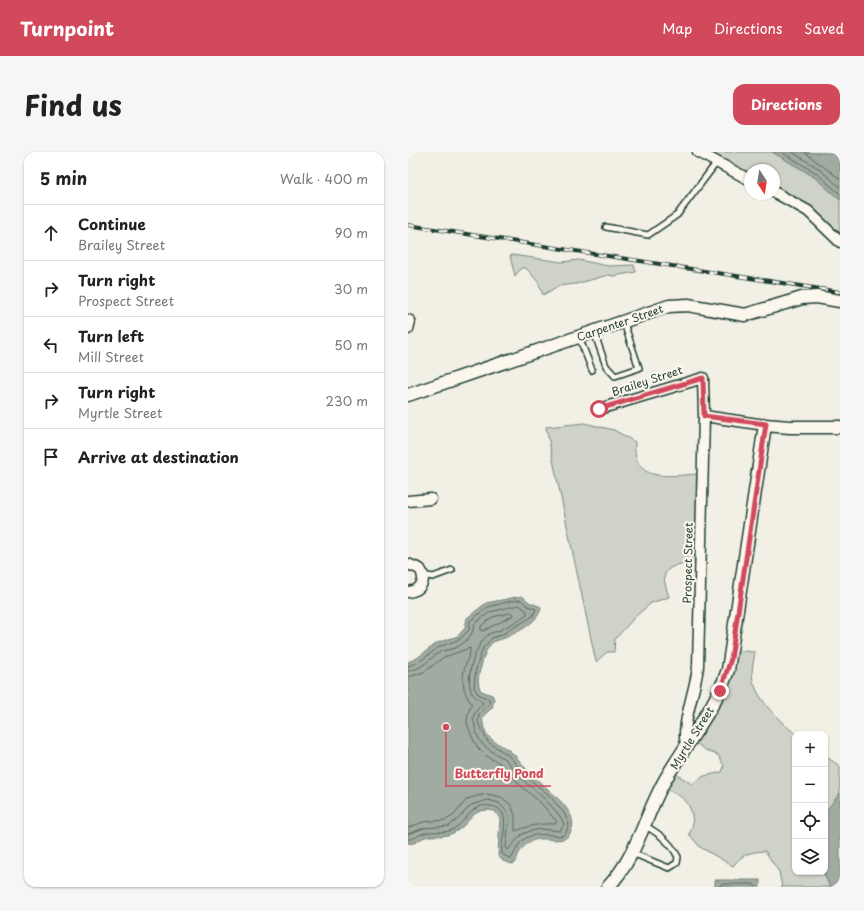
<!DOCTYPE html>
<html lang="en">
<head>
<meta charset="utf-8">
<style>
  :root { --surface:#fff; --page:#f6f6f6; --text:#222; --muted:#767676; --line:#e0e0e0; --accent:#d1495b }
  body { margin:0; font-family:"Playpen Sans",sans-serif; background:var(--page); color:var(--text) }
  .controls { position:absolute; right:12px; bottom:12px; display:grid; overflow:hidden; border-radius:8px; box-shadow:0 1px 3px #0004 }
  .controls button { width:36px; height:36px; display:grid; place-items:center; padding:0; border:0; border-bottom:1px solid var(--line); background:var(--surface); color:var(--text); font:20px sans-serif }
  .compass { position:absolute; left:336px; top:12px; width:36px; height:36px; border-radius:50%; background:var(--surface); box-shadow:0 1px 3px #0004; rotate:168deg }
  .stop { position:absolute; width:12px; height:12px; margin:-9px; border:3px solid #d1495b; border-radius:50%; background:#fff }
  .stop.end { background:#d1495b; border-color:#fff; box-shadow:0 1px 4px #0008 }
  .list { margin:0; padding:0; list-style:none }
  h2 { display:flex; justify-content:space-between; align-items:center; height:52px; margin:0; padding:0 16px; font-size:17px }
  h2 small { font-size:13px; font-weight:400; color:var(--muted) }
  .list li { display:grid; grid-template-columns:26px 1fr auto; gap:12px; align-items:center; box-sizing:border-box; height:56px; padding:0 16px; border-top:1px solid var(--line) }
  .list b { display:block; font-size:15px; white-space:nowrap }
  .list p { margin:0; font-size:13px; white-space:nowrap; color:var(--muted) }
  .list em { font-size:13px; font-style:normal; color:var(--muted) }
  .icon { flex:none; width:22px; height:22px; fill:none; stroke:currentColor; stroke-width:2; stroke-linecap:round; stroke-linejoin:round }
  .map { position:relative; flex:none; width:432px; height:735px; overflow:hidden; border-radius:12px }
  header { display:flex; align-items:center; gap:24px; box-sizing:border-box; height:56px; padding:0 20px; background:var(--accent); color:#fff }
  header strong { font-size:19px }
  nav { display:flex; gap:22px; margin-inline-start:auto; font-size:14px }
  .intro { display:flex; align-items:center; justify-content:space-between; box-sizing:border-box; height:96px; padding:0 24px }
  h1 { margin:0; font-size:28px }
  .button { padding:10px 18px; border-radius:12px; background:var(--accent); color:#fff; font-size:14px; font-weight:700 }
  main { display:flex; gap:24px; padding:0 24px }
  aside { flex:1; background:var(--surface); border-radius:12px; box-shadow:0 1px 3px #0004 }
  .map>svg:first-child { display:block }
</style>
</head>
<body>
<header>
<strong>Turnpoint</strong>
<nav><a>Map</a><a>Directions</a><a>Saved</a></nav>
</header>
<div class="intro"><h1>Find us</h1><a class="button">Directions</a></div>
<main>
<aside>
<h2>5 min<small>Walk · 400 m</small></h2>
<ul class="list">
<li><svg class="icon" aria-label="ahead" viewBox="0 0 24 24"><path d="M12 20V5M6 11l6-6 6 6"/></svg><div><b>Continue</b><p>Brailey Street</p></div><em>90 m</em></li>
<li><svg class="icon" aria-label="right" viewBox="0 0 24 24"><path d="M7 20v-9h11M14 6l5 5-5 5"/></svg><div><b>Turn right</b><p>Prospect Street</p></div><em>30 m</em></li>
<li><svg class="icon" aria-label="left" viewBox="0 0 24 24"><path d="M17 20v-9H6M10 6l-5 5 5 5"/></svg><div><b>Turn left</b><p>Mill Street</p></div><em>50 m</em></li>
<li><svg class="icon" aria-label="right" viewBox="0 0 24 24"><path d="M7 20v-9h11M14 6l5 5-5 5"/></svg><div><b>Turn right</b><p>Myrtle Street</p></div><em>230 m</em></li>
<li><svg class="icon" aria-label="arrive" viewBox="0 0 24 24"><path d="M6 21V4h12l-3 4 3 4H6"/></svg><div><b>Arrive at destination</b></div></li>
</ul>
</aside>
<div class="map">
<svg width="432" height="735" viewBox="0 0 432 735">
  <rect width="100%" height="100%" fill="#f2f0e5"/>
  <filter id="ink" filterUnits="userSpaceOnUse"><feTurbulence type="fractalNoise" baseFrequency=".025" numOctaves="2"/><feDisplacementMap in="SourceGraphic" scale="8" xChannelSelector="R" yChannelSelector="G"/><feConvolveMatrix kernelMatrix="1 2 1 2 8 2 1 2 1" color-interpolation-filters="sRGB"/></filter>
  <g filter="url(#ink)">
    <path fill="#cfd2c8" stroke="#77887e" d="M292,0H369L432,43V89L366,39V18H342V26Z
      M104,103L154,110L171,108L200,114L226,113L228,120L206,124L200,123L168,132L150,134L135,143L130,130L118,116H113L107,124L102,104Z
      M176,271L206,278L227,290C224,333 262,323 291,322L289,411C280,410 261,412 257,422C255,428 259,438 261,445L243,451L228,464L207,487L206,500H199L188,510L138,275Z
      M323,498L347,500C346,507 344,516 344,522C346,545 371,569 388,582L387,720H417V604L432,614L431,735H374L371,720L357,699C342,700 334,702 325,714L292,695L281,682C285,675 285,672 284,664C281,645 269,643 254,635L263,619L284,632L296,624L314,620L316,614L310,603L299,599L283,588L314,527L312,519L317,518Z"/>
    <path fill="#a2aba1" stroke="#6e7f75" d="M364,0L432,1V48L405,24Z
      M114,444L121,450L133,455C132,470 107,482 94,487C91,488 88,488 85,490C78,496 75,506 73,515C70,523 69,532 73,539L84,543L86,547L84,556L75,564C74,568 75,571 76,576C81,590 91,591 102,599C110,605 116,616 123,622C134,634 170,657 164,676C157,705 122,665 107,711L104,712L95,709L90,704L92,667L87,659C62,654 64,672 45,681C36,686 26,682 17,685C11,687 7,693 0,691V510L9,506L29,491L50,484L57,476L59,466L78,451Z
      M432,641V735H422L416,722L417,660Z
      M307,728H352V735H307Z"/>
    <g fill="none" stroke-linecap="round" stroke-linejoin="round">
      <path stroke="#536960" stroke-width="1" d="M373,0L407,20L432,42
        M384,0L410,16L432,35
        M396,0L432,27
        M103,461L105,462L104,464L75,479L73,478V474L85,465Z
        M0,514L11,510L31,495L52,487L61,478L62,469L80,455L103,449L113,448L120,454L128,457L125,464L93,483L84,486L75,496L68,517L66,535L70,542L82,548L80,554L71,562L70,571L80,590L100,603L120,626L141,643L156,661L161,672L158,681L154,684C140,683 122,679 112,691C108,696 106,703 103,707L94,702C92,690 100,674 95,662C93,657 88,655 83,654C63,650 59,670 44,678C35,682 26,678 17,681C10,682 7,688 0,687
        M0,519C13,518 21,507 32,500C36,498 42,498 47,496C58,491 65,483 67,471L82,460L111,453L119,459V462C111,468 102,473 92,478C89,480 84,480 81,482C68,491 57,524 63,539C66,546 71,546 75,551L68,559L65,566L69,583L75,593L83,599L97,607L116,629L137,647L152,664L156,672L152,679L134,677L122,679L113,683L100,698L98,696L101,667L99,660L91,651L80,648L63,653L50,667L41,674L16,676L0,682
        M0,525L16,520L36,505L62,496C63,500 60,506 58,511C53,525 54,540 64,552L60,561L59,571L64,585L70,596L78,604L93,612L112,633L133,651L149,670L147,672C132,671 121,674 107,679V663L103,653L93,645L79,642L69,644L59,647L46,663L38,668L15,670L0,676
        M311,735L313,732H346L348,735"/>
      <defs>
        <path id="service" d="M198,75L240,83L269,63L309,10
          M186,180L198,214L207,224L231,216L216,171
          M171,185L184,218
          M15,423L25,425L44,418
          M224,701L261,716L269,711L270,705C263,691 251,681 237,674"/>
        <path id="minor" d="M290,0L342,28
          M366,40L400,59L432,90
          M0,168L2,169L0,177
          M191,257L295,226L296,264L290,514C289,533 271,579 279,594
          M296,264L357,273
          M0,349L23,347
          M0,412L12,417C19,428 13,439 0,440"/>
        <path id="tertiary" d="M0,243L261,154L280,153L337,163L394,146L409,145L432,149
          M200,735C229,705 237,663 257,628C278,591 306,559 320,518L357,273L382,275H432"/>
      </defs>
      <use href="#service" stroke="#1f3d34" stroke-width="8"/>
      <use href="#minor" stroke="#1f3d34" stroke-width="13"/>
      <use href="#tertiary" stroke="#1f3d34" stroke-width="15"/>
      <use href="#service" stroke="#fbf7ec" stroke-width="5"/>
      <use href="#minor" stroke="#fbf7ec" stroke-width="10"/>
      <use href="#tertiary" stroke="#fbf7ec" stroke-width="12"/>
      <defs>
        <path id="rail" d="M0,73L432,140"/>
      </defs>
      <use href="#rail" stroke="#1f3d34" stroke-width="4"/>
      <use href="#rail" stroke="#fbf7ec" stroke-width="2.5" stroke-dasharray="8" stroke-linecap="butt"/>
    </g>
  </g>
  <g fill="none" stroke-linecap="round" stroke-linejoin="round" filter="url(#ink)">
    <path stroke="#d1495b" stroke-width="5" d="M191,257L295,226L296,264L358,272L323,507L312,539"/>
  </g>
  <g text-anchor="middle" stroke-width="4" stroke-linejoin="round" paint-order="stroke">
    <g font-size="11" fill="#1f3d34" stroke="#fbf7ec">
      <text transform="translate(212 171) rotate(-19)" y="4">Carpenter Street</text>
      <text transform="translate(239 229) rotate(-18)" y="4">Brailey Street</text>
      <text transform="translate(280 411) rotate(-89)" y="4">Prospect Street</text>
      <text transform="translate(284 586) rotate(-58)" y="4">Myrtle Street</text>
    </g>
  </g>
  <path fill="none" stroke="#d1495b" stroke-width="1.5" d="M38 575L38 634H143"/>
  <circle fill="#d1495b" stroke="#fbf7ec" stroke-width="1.5" cx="38" cy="575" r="4"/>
  <g font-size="12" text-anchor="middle" font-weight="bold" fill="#d1495b" stroke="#fbf7ec" stroke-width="4" stroke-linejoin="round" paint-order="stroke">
    <text x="91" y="626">Butterfly Pond</text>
  </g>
</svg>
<div class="controls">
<button>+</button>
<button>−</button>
<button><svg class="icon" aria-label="locate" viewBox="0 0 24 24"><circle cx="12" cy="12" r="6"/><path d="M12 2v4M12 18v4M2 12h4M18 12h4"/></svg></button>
<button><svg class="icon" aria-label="layers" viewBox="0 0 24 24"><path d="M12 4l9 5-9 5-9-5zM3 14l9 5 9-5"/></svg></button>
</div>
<svg class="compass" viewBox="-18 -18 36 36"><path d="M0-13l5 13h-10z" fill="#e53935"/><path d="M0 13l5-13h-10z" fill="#767676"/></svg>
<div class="stop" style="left:191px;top:257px"></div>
<div class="stop end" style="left:312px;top:539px"></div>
</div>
</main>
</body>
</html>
